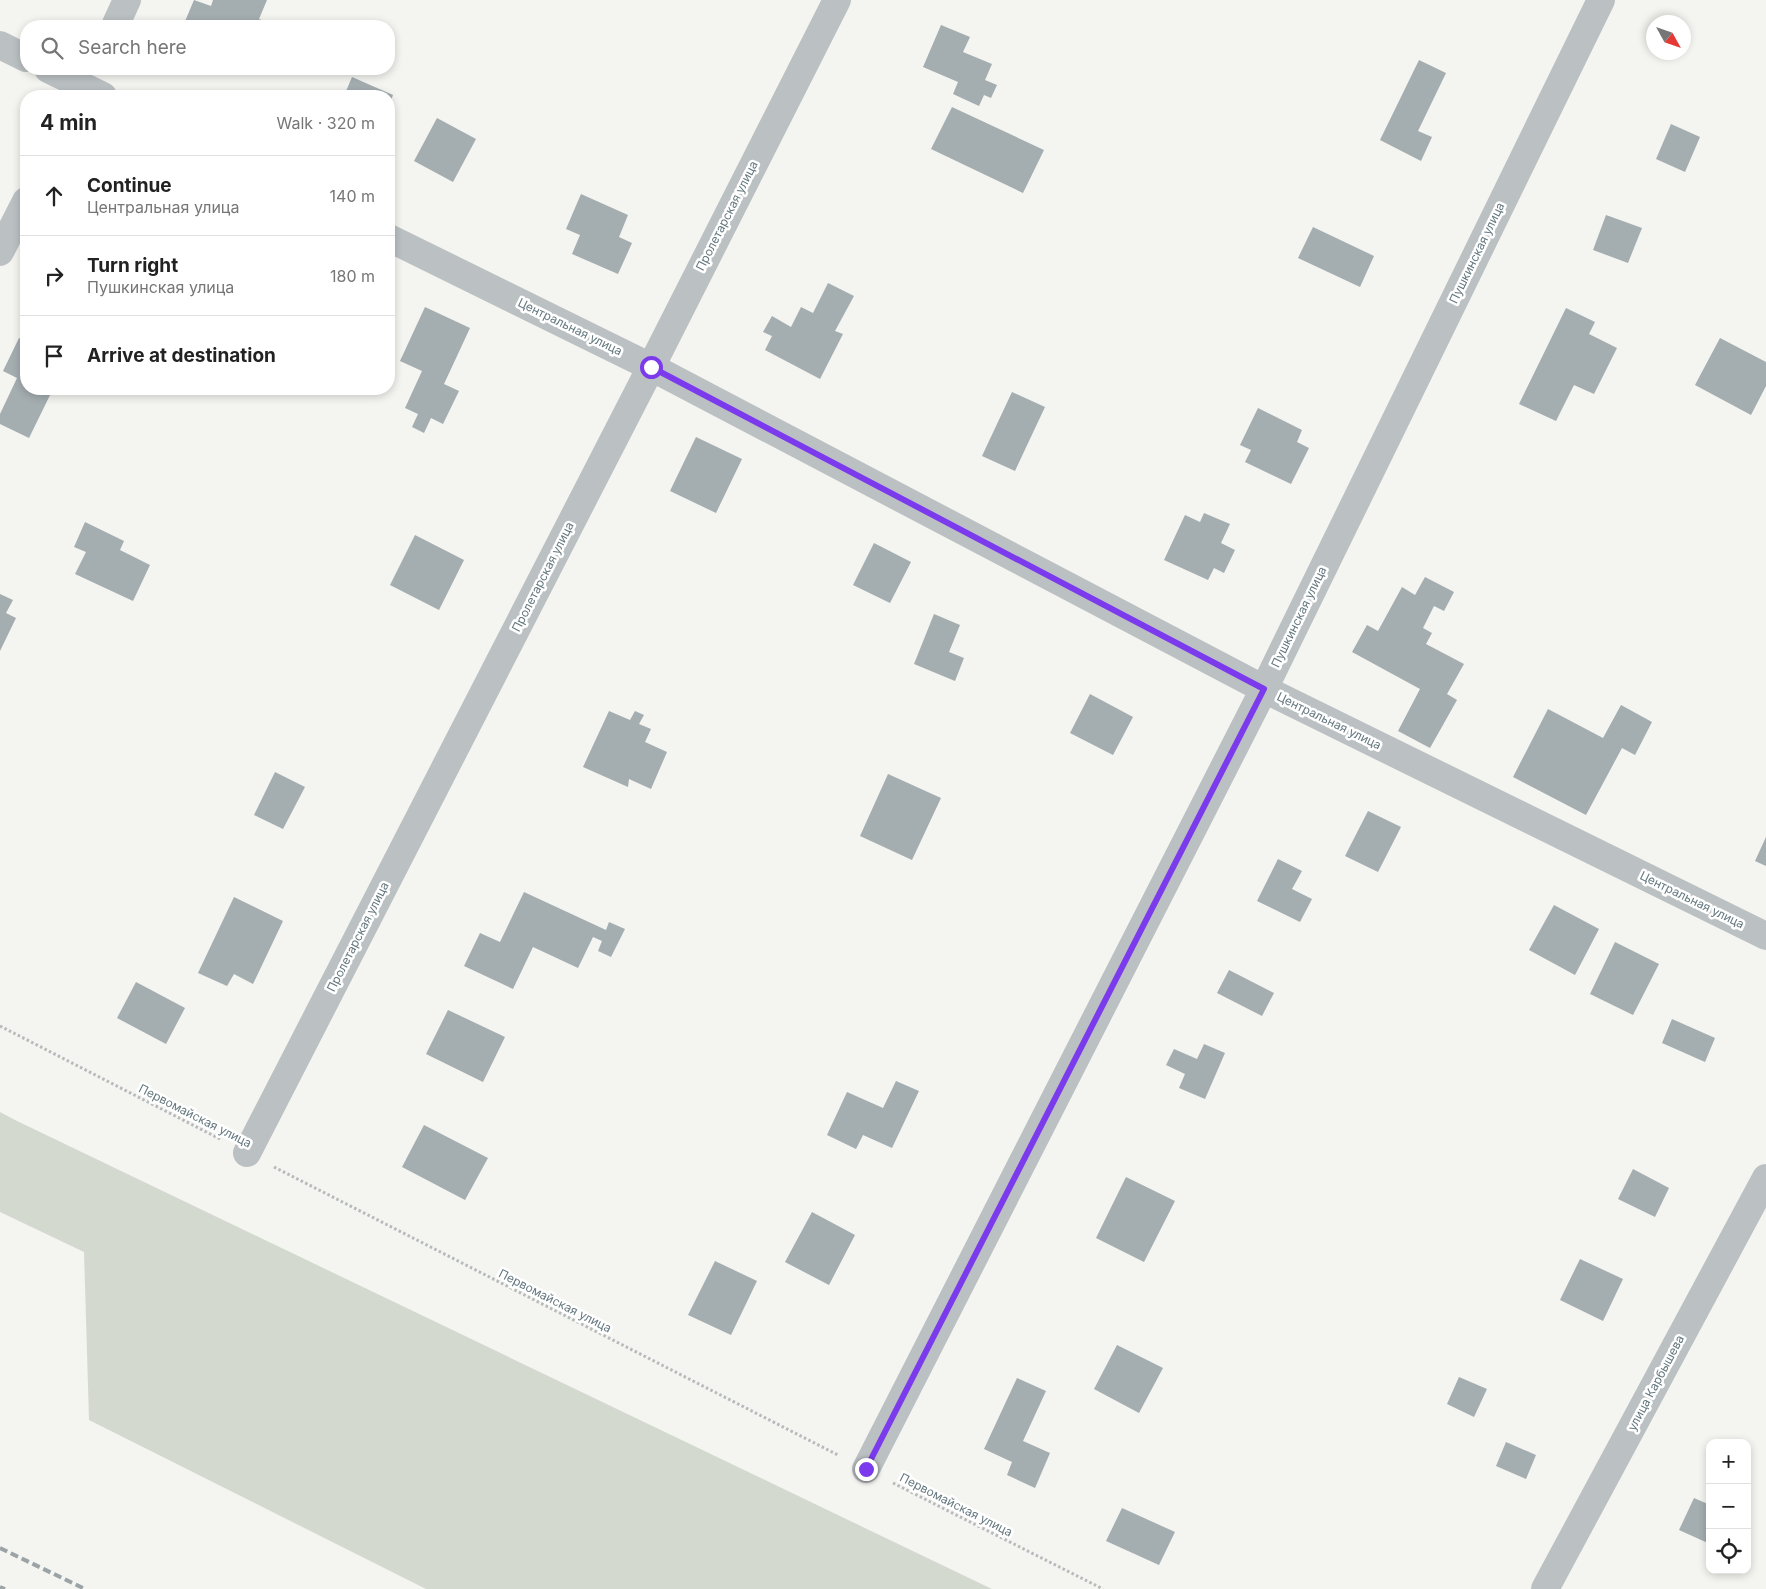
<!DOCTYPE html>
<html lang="en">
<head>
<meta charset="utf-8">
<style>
  :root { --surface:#fff; --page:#f6f6f6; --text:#222; --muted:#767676; --line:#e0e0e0 }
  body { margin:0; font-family:Inter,sans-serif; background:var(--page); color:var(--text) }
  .controls { position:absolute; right:15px; bottom:15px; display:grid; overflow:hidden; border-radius:10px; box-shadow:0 2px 8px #0003 }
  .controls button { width:45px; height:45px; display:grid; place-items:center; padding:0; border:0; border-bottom:1px solid var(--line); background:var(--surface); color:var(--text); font:25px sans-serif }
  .compass { position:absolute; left:1646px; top:15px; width:45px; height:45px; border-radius:50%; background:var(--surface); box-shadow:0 2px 8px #0003; rotate:130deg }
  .stop { position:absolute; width:15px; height:15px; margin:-11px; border:4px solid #7c3aed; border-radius:50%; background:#fff }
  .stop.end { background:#7c3aed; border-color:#fff; box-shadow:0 1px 5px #0008 }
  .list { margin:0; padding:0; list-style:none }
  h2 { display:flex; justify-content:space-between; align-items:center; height:65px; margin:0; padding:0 20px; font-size:21px }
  h2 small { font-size:16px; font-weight:400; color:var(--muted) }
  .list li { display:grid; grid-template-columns:32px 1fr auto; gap:15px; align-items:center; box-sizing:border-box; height:80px; padding:0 20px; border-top:1px solid var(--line) }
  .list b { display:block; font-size:19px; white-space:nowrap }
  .list p { margin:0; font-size:16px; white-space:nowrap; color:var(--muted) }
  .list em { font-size:16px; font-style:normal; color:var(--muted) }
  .icon { flex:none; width:28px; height:28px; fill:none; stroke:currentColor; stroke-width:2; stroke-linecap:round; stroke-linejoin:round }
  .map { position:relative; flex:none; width:1766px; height:1589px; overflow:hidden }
  .search { position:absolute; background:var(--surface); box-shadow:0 2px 8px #0003; left:20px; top:20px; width:375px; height:55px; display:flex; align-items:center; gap:12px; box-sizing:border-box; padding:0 18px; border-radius:20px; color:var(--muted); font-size:19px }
  .panel { position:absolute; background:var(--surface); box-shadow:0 2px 8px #0003; left:20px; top:90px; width:375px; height:305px; border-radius:20px }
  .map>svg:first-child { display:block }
</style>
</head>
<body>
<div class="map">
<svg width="1766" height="1589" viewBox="0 0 1766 1589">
  <rect width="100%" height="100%" fill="#f4f4f0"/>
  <path fill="#d4d9d0" d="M0,1112L15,1120L992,1589H426L89,1420L84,1252L0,1212Z"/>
  <path fill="#a4adb0" d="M194,0L211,6L213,0H267L259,19L277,26H183Z
    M941,25L970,37L963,52L992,64L985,80L997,85L991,98L984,95L979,106L953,94L958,82L923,67Z
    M1419,60L1446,73L1418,131L1432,137L1421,161L1380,140Z
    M352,77L393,95L389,105V96H344Z
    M952,107L1044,150L1023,193L931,149Z
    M437,118L476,139L453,182L414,161Z
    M1671,124L1700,137L1685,172L1656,159Z
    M581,194L628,215L619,237L632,243L618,274L572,254L580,235L566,229Z
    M1606,215L1642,228L1628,263L1593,250Z
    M1313,227L1374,256L1360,287L1298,258Z
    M828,283L854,296L835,331L843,334L820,379L765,350L772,336L763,332L772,316L791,327L801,307L813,313Z
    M425,307L470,328L444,384L459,391L443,424L431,418L424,433L412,427L418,414L405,408L422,371L400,361Z
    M1566,308L1595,322L1589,334L1617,348L1594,394L1574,385L1556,421L1519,404Z
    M19,338L26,342V389H53L29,438L0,424V414L17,378L3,371Z
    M1720,338L1766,362V386L1751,415L1695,385Z
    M1012,392L1045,407L1015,471L982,456Z
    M1258,408L1302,430L1297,442L1309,448L1291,484L1245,462L1251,450L1240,445Z
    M696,437L742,459L716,513L670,491Z
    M1204,513L1230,524L1221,543L1235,550L1224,573L1214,568L1208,580L1164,560L1185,515L1200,522Z
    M85,522L124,541L120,550L150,565L133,601L75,574L86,552L74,547Z
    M415,535L464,560L439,610L390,585Z
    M874,543L911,562L890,603L853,585Z
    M1425,577L1454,592L1444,611L1434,606L1423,628L1432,633L1426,644L1464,664L1447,694L1457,700L1430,748L1398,731L1420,689L1352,652L1367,625L1378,631L1402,587L1415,595Z
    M0,594L13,600L6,613L16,618L0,651Z
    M934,614L960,625L949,652L964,658L955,681L914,664Z
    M1090,694L1133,717L1113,755L1070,733Z
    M1621,705L1652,722L1635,755L1622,748L1586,815L1513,777L1548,709L1603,738Z
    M609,711L630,720L635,711L644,715L639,724L651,729L645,742L667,752L651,789L629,779L628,787L583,767Z
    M275,772L305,787L283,829L254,815Z
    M888,774L941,798L912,860L860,836Z
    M1368,811L1401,827L1378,872L1345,856Z
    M1766,837V866L1755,861Z
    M1278,859L1302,871L1292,889L1312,899L1300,922L1257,901Z
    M524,892L606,930L609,922L625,929L611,957L598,951L602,941L593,937L578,968L533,947L513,989L464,966L480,933L500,942Z
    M234,897L283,921L253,984L234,974L227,986L198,973Z
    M1554,905L1599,929L1575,975L1529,950Z
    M1615,942L1659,964L1633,1015L1590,994Z
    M1229,970L1274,993L1262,1016L1217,993Z
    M136,982L185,1008L166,1044L117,1018Z
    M448,1010L505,1037L483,1082L426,1054Z
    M1672,1019L1715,1038L1705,1062L1662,1043Z
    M1204,1044L1225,1053L1205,1099L1179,1088L1185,1074L1166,1065L1174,1049L1197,1059Z
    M896,1081L919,1091L892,1148L863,1135L856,1149L827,1135L847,1092L883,1108Z
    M424,1125L488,1158L465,1200L402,1167Z
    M1633,1169L1669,1188L1655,1217L1618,1199Z
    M1126,1177L1175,1201L1144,1262L1096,1238Z
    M812,1212L855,1235L829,1285L785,1262Z
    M1580,1259L1623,1279L1603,1321L1560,1300Z
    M715,1261L757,1281L731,1335L688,1315Z
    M1117,1345L1163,1368L1139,1413L1094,1389Z
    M1459,1377L1487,1389L1474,1417L1447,1404Z
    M1017,1378L1046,1391L1023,1441L1050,1453L1035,1488L1007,1475L1012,1462L984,1449Z
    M1506,1442L1536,1455L1526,1479L1496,1466Z
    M1694,1498L1710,1505V1544L1679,1530Z
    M1122,1508L1175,1532L1159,1565L1106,1541Z"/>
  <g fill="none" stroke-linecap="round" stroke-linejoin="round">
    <path stroke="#b7babc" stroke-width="3" stroke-dasharray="2.5 2.5" stroke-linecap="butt" d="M0,1026L220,1139
      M274,1167L838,1455
      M893,1483L1103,1589"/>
    <path stroke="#bbc0c2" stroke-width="28" d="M115,26L127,0
      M0,45L26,58
      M48,69L103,96
      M389,238L651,367L1264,689L1766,936
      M0,252L26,201
      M247,1153L651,367L837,0
      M866,1469L1264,689L1601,0
      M1545,1589L1766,1178"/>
    <path stroke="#9ba3a6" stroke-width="4" stroke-dasharray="8 4" stroke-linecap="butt" d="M0,1548L85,1589
      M0,1587L5,1589"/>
  </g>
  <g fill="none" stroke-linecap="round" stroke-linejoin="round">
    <path stroke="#7c3aed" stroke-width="6" d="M651,367L1264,689L866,1469"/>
  </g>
  <g text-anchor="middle" stroke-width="5" stroke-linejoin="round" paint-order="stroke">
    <g font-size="12" fill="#65787f" stroke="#fff">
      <text transform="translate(727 216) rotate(-63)" y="4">Пролетарская улица</text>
      <text transform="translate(1477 253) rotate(-64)" y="4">Пушкинская улица</text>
      <text transform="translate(570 327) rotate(26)" y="4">Центральная улица</text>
      <text transform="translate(543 577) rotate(-63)" y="4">Пролетарская улица</text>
      <text transform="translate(1299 617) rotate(-64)" y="4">Пушкинская улица</text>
      <text transform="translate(1329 721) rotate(26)" y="4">Центральная улица</text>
      <text transform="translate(1692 900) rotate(26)" y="4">Центральная улица</text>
      <text transform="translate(358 937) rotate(-63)" y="4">Пролетарская улица</text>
      <text transform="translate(195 1116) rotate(27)" y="4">Первомайская улица</text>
      <text transform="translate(555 1301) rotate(27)" y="4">Первомайская улица</text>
      <text transform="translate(1656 1383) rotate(-62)" y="4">улица Карбышева</text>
      <text transform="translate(956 1505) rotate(27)" y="4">Первомайская улица</text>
    </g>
  </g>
</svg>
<div class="controls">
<button>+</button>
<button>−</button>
<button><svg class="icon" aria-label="locate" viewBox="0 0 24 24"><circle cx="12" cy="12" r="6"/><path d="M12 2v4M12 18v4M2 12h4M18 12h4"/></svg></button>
</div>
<svg class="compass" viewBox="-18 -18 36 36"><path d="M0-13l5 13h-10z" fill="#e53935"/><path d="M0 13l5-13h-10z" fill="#767676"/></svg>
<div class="stop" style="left:651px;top:367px"></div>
<div class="stop end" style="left:866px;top:1469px"></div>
<div class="search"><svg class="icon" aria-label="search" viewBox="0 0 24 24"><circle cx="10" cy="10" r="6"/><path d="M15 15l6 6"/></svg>Search here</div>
<section class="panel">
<h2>4 min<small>Walk · 320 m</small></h2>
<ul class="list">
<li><svg class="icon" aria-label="ahead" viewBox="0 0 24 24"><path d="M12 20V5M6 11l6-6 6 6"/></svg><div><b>Continue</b><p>Центральная улица</p></div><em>140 m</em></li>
<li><svg class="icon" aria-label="right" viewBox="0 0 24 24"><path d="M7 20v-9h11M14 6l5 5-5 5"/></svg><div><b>Turn right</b><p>Пушкинская улица</p></div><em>180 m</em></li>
<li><svg class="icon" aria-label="arrive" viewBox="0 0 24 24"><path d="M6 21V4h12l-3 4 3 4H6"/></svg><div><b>Arrive at destination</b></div></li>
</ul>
</section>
</div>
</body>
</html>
